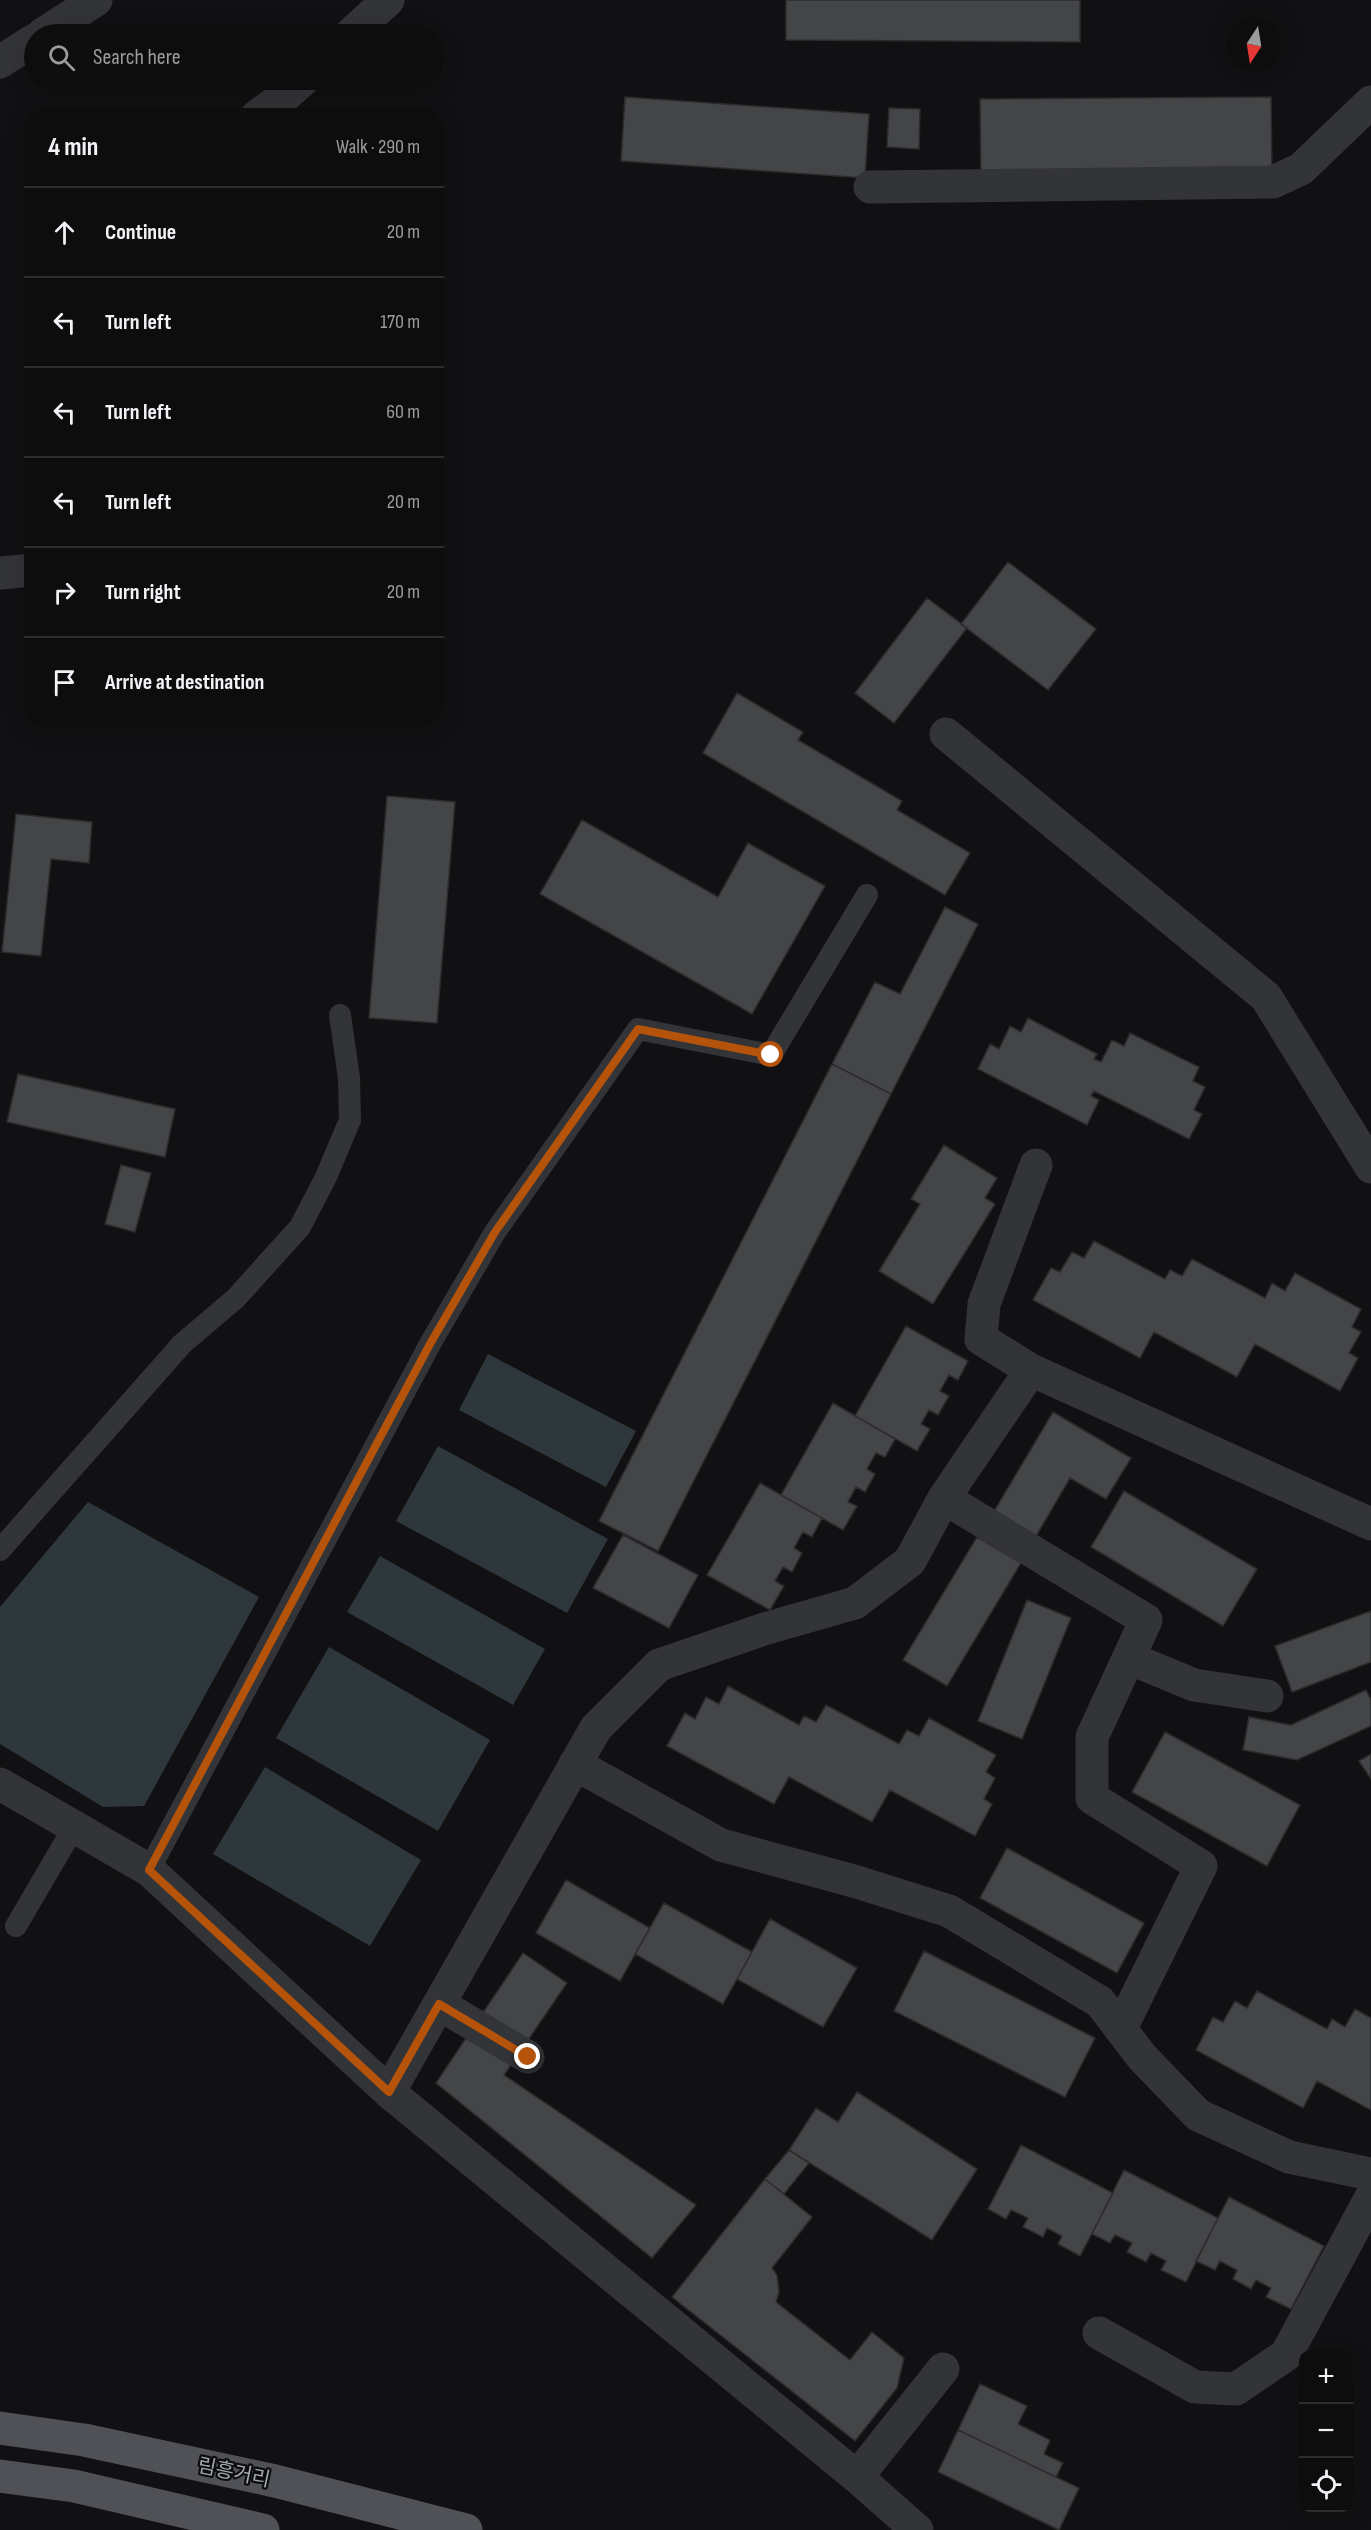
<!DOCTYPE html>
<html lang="en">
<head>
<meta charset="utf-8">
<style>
  :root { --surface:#0d0d0e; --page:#1b1b1c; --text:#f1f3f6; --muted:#9a9c9e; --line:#2d2d2e }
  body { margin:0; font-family:"Sofia Sans Condensed","Noto Sans KR",sans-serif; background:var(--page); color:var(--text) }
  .controls { position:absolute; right:18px; bottom:18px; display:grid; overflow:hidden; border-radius:12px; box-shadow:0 6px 24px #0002 }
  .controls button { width:54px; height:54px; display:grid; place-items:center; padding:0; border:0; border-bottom:2px solid var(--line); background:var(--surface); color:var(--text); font:30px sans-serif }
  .compass { position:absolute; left:1227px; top:18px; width:54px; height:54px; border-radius:50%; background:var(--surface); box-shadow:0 6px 24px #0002; rotate:192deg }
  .stop { position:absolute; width:18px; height:18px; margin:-14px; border:4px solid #b45309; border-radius:50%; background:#fff }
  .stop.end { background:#b45309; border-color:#fff; box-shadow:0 2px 6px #0008 }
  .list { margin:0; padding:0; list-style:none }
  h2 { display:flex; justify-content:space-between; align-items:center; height:78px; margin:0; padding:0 24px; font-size:26px }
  h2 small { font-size:20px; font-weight:400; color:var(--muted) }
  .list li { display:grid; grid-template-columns:39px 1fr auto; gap:18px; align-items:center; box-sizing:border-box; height:90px; padding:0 24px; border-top:2px solid var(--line) }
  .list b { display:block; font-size:22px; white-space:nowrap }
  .list em { font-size:20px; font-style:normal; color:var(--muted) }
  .icon { flex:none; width:33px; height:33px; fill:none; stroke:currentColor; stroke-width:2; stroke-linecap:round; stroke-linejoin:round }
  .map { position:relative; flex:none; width:1371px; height:2530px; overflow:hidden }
  .search { position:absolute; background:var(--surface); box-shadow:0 6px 24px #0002; left:24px; top:24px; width:420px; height:66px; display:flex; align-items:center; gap:15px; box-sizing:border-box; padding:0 21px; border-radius:33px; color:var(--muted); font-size:22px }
  .panel { position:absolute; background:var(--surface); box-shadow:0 6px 24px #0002; left:24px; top:108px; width:420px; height:618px; border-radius:24px }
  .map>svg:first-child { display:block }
</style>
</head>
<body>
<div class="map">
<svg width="1371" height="2530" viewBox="0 0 1371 2530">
  <rect width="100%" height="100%" fill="#111113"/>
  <path fill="#2e373b" d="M488,1354L636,1431L606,1487L459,1410Z
    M438,1446L608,1539L567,1613L396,1521Z
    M88,1502L259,1597L144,1806L103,1807L0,1744V1607Z
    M380,1556L545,1649L513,1705L347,1612Z
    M329,1647L490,1740L438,1831L276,1738Z
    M265,1767L421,1860L370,1946L213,1854Z"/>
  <path fill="#434547" stroke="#2c2c2e" stroke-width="1.5" d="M786,0H1080V42L786,40Z
    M625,97L869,114L865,178L621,161Z
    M1271,97L1272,175L981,177L980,99Z
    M889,108L920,109L919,149L887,147Z
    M1008,562L1096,629L1048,690L961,624Z
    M927,598L967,628L894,723L855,693Z
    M737,693L803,732L798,740L902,801L897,810L970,853L945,895L703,753Z
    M387,796L455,802L437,1023L369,1018Z
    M16,814L92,822L89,863L51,859L41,956L2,952Z
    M582,820L718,897L748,843L825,886L752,1014L540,894Z
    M945,907L978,924L891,1094L832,1064L875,982L900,994Z
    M1028,1018L1097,1054L1094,1059L1101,1062L1112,1040L1124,1046L1130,1033L1199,1067L1193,1081L1205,1087L1194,1110L1202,1114L1189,1139L1094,1091L1091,1096L1099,1100L1087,1125L978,1069L990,1044L999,1049L1010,1026L1021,1032Z
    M832,1064L891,1094L658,1551L599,1521Z
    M18,1074L175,1109L165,1157L7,1122Z
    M944,1145L997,1178L985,1198L995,1204L933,1304L879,1271L920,1204L911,1199Z
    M121,1165L151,1173L135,1232L105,1224Z
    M1094,1241L1165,1279L1170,1270L1182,1276L1192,1259L1265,1298L1272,1283L1285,1291L1295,1273L1361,1309L1352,1327L1361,1332L1349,1353L1358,1358L1340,1391L1255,1344L1237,1377L1154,1332L1140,1358L1033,1300L1051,1268L1060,1272L1072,1252L1084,1258Z
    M906,1326L968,1361L958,1380L949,1375L940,1391L949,1396L938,1415L929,1410L921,1424L930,1429L917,1451L855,1416Z
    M833,1403L895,1439L885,1457L876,1453L867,1469L875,1474L865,1492L856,1487L848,1502L857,1506L843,1530L781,1495Z
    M1053,1412L1131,1458L1106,1499L1070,1478L1035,1538L993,1513Z
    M760,1483L822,1518L812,1537L803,1532L794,1548L802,1553L792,1572L783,1567L775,1581L784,1586L770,1610L707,1575Z
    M1124,1491L1257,1569L1223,1626L1091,1547Z
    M623,1535L698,1575L669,1628L593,1588Z
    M977,1537L1021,1563L947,1686L903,1660Z
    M1027,1600L1071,1618L1022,1739L978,1721Z
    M1371,1611V1662L1292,1692L1275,1646Z
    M728,1686L799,1725L804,1716L816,1722L826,1705L899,1744L907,1730L919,1736L929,1718L996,1755L986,1772L995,1778L984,1799L992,1804L975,1836L890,1790L872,1822L789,1777L774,1804L667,1746L685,1713L695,1719L706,1697L719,1704Z
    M1366,1690L1371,1700V1726L1297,1760L1243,1750L1249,1717L1291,1725Z
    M1165,1732L1300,1805L1267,1866L1132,1792Z
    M1371,1754V1779L1359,1761Z
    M1007,1848L1144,1923L1117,1973L980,1898Z
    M566,1880L650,1928L620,1981L536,1933Z
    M664,1903L752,1952L723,2004L635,1954Z
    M770,1919L857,1968L823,2027L737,1979Z
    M924,1951L1095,2038L1065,2097L894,2011Z
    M523,1953L567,1983L504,2075L696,2205L652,2258L436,2083Z
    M1257,1991L1327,2029L1332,2019L1345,2027L1355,2009L1371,2018V2110L1317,2081L1303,2108L1196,2050L1213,2017L1223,2022L1235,2001L1247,2008Z
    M857,2092L977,2169L932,2240L789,2150L816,2108L838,2122Z
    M1021,2145L1113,2193L1080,2256L1058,2244L1062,2236L1047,2228L1043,2237L1023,2227L1028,2218L1011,2210L1006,2219L988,2209Z
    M789,2150L809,2163L784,2194L765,2179Z
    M1124,2170L1218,2218L1186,2282L1161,2270L1166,2261L1151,2253L1146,2262L1127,2252L1132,2243L1115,2235L1110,2243L1092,2234Z
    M765,2179L812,2217L772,2268L777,2275L779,2292L776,2302L850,2360L872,2332L904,2358L897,2388L855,2441L672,2297Z
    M1229,2197L1324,2246L1291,2309L1266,2297L1271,2288L1256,2280L1251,2289L1233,2279L1237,2270L1220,2261L1215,2270L1196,2261Z
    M980,2384L1027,2406L1018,2424L1050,2440L1044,2454L1063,2463L1056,2477L958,2430Z
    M958,2430L1079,2488L1059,2530L938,2472Z"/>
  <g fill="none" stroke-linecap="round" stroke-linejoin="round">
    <path stroke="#333437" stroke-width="22" d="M0,1550L182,1344L236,1298L300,1227L326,1177L350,1120L349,1078L340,1015
      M149,1870L430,1344L495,1232L638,1029L771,1055L867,895
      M16,1926L74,1827"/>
    <path stroke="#333437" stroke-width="33" d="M351,34L388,0
      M257,116L286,95L303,80
      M870,187L1273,182L1301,169L1371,102
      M0,573L32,570
      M946,734L1266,997L1371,1167
      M1036,1165L984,1304L981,1339L1031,1370L1371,1524
      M944,1498L1146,1620L1092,1737V1798L1201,1866L1121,2028
      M1129,1658L1194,1685L1267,1696
      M575,1764L721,1845L857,1882L949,1911L1100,2002L1142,2057L1198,2115L1289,2157L1371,2174
      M0,1784L149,1870L389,2092L857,2477L917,2530
      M439,2004L528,2057
      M389,2092L596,1728L659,1665L764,1629L855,1603L910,1561L944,1498L1031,1370
      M1099,2333L1195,2387L1236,2389L1286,2355L1371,2197
      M857,2477L943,2369"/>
    <path stroke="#333437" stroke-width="33" d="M43,34L96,0
      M0,62L34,40"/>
    <path stroke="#4f5156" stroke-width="33" d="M0,2428L84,2440L275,2481L466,2530
      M0,2476L74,2486L263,2530"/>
  </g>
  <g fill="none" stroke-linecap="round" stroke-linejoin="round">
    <path stroke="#b45309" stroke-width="8" d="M528,2057L439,2004L389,2092L149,1870L430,1344L495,1232L638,1029L771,1055"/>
  </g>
  <g text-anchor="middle" stroke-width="4.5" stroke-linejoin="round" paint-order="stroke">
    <g font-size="20" fill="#a4aab1" stroke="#0c0c0d">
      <text transform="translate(234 2472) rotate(12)" y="7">림흥거리</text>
    </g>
  </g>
</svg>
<div class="controls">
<button>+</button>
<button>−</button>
<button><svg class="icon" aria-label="locate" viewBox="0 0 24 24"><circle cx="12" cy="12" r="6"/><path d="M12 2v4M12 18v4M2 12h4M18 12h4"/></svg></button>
</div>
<svg class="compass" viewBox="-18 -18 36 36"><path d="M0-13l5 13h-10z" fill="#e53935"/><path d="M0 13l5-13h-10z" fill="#9a9c9e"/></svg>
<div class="stop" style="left:771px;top:1055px"></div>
<div class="stop end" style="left:528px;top:2057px"></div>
<div class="search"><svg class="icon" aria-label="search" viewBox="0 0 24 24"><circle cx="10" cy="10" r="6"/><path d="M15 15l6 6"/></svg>Search here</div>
<section class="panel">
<h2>4 min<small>Walk · 290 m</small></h2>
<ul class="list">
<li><svg class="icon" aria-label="ahead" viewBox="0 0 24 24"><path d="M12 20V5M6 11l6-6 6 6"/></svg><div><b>Continue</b></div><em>20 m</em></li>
<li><svg class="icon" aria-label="left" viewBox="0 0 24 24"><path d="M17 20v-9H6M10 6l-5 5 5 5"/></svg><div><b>Turn left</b></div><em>170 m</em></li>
<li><svg class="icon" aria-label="left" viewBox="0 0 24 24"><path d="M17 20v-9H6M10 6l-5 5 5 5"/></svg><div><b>Turn left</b></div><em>60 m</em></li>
<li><svg class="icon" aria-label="left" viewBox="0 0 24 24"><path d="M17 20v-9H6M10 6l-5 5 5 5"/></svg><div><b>Turn left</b></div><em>20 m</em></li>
<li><svg class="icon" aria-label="right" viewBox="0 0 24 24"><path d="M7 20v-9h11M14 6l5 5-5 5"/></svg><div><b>Turn right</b></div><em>20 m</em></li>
<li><svg class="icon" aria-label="arrive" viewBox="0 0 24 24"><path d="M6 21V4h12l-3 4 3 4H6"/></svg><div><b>Arrive at destination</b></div></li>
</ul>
</section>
</div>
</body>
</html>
